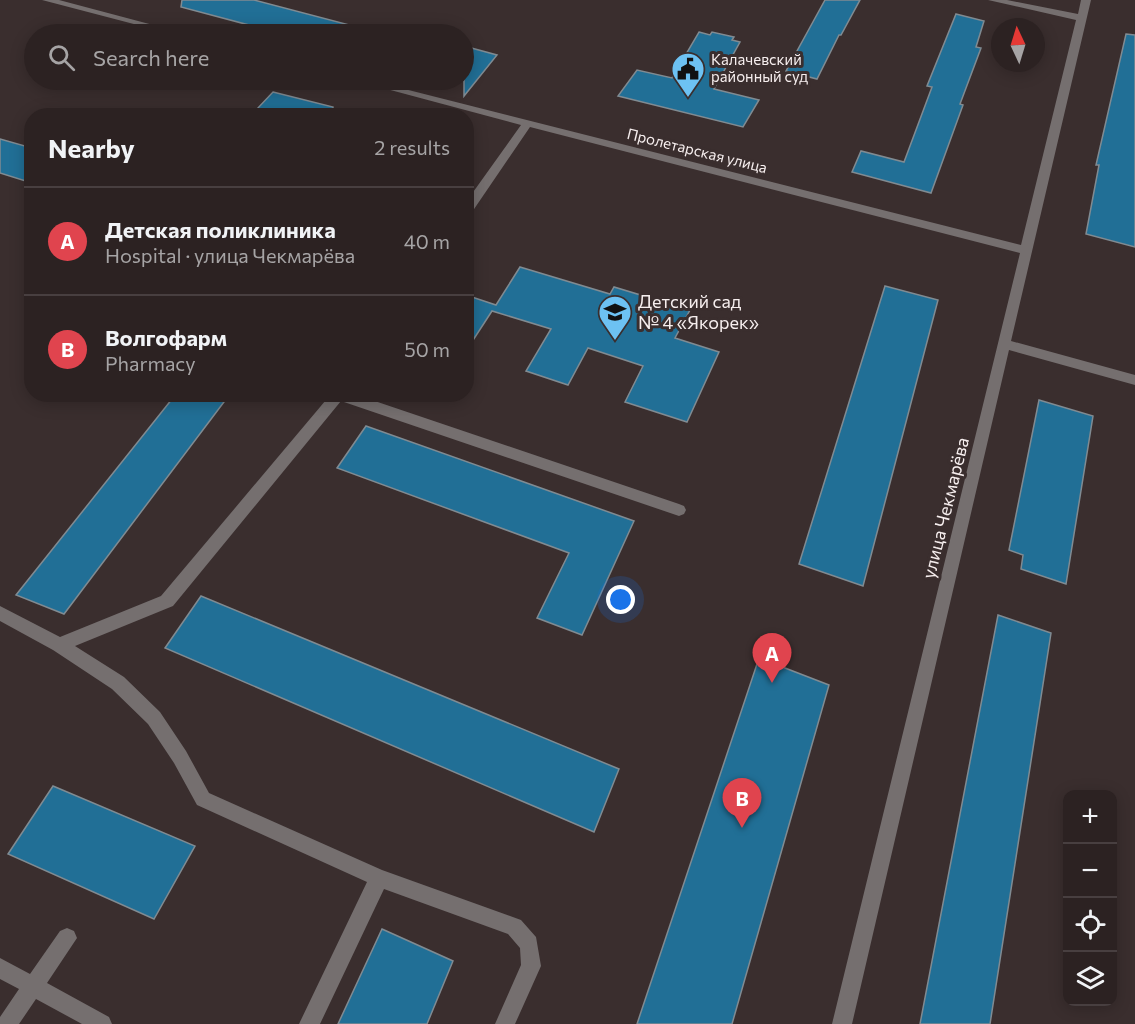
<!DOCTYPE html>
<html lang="en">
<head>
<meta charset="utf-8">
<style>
  :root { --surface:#2c2222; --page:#382f2f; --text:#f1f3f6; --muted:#a6a4a5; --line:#483f40; --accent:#6dc2f3 }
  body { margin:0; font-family:Commissioner,sans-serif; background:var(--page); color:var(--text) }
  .controls { position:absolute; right:18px; bottom:18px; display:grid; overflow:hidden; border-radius:12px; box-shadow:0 3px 15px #0003 }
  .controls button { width:54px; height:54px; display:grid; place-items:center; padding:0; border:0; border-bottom:2px solid var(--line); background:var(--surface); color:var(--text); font:30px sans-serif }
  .compass { position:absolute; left:991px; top:18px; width:54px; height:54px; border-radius:50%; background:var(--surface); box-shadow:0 3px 15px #0003; rotate:356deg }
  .you { position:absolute; left:621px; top:600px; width:21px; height:21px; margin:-15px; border:4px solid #fff; border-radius:50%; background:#1a73e8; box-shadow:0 0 0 9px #1a73e833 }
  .badge { display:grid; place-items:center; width:39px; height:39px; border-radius:50%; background:var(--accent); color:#fff; font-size:20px; font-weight:700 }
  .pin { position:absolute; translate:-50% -50px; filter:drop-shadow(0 2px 3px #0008) }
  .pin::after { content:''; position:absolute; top:32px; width:21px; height:18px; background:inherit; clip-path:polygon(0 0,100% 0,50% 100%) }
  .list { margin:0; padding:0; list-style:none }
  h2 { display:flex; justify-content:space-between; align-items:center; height:78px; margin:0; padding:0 24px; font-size:26px }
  h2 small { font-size:20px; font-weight:400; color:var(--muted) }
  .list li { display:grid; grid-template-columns:39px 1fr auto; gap:18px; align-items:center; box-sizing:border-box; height:108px; padding:0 24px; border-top:2px solid var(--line) }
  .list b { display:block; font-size:22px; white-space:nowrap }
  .list p { margin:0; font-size:20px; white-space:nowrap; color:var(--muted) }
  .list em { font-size:20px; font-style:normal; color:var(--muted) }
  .icon { flex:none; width:33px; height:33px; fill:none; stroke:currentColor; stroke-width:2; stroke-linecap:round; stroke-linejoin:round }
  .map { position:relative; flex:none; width:1135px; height:1024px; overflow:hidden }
  .search { position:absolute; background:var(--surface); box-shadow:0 3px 15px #0003; left:24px; top:24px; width:450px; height:66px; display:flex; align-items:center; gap:15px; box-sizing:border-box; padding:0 21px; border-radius:33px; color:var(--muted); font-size:22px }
  .panel { position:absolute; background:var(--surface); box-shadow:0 3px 15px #0003; left:24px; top:108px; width:450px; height:294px; border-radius:24px }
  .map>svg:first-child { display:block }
</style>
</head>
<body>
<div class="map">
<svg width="1135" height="1024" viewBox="0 0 1135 1024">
  <rect width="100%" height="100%" fill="#3a2e2e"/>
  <path fill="#216f96" stroke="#808b92" stroke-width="1.5" d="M182,0H254L357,27L356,34H283L181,7Z
    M825,0H860L841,35H839L817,79L786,71Z
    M956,14L984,21L976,47L981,48L960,104L963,105L931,193L852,172L861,151L904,162L932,87L927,86Z
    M699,32L710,35L712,32L734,37L732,40L740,42L714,89L759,100L743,127L618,96L637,70L672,78Z
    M1126,34L1135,35V247L1086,234L1099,165H1096Z
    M464,46L497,55L464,96Z
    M273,92L333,107L332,116H278L256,110Z
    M0,139L32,148V183L0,173Z
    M520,267L610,294L614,287L690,310L675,338L719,352L687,422L625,402L643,366L588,348L568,385L526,371L551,329L492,311L466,351V295L496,305Z
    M885,286L938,300L863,586L799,564Z
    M176,394H230L64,614L16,595Z
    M1039,400L1093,416L1066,584L1021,569L1023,555L1009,550Z
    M366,426L634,521L582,635L537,618L569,553L337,468Z
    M201,596L619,769L594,832L165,648Z
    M998,615L1051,633L990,1024H920Z
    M759,658L829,685L732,1024H637Z
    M53,786L195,846L154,919L8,854Z
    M382,929L453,961L427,1024H338Z"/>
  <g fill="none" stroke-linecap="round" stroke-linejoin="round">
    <path fill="#756f6f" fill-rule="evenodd" d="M42,0H59L187,34H172Z
      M988,0H1007L1078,14L1081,0H1091L1011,341L1135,375V385L1009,350L852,1024H832L1020,253L530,127L470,215L466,216V202L521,125L353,80H369L1021,245L1076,20Z
      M331,394H354L679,504L684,506L686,510L684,514L679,516L341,401L173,606L75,646L124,677L160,712L186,751L209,793L382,870L521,920L536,937L541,966L515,1024H495L521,965L520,948L508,934L384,889L320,1024H299L367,882L197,805L174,763L148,724L112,689L53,650L0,621V606L60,637L161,596Z
      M67,928L74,931L77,938L47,983L109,1017L112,1024H82L36,999L19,1024H0V1017L19,989L0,979V958L30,974L60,931Z"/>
  </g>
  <defs>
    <symbol id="civic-pin" viewBox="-11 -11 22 30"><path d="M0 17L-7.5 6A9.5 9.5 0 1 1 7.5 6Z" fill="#6dc2f3" stroke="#3a2e2e"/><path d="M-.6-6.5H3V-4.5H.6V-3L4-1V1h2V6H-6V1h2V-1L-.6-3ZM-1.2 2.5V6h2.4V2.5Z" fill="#111"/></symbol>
    <symbol id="school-pin" viewBox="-11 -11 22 30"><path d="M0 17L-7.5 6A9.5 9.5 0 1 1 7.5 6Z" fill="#6dc2f3" stroke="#3a2e2e"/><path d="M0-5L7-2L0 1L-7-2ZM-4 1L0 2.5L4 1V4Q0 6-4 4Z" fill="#111"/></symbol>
  </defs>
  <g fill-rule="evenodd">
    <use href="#civic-pin" x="669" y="50" width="38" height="52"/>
    <use href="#school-pin" x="596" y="293" width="38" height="52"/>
  </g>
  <g text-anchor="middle" stroke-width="6" stroke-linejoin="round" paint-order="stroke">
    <g font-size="15" fill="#f6eeee" stroke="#3a2e2e" text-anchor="start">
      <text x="711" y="65">Калачевский<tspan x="711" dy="17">районный суд</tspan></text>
    </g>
    <g font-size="15" fill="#f6eeee" stroke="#3a2e2e">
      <text transform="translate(697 151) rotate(14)" y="5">Пролетарская улица</text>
    </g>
    <g font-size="18" fill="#f6eeee" stroke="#3a2e2e" text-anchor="start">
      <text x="638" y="308">Детский сад<tspan x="638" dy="21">№ 4 «Якорек»</tspan></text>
    </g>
    <g font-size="18" fill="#f6eeee" stroke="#3a2e2e">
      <text transform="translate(946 508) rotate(-76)" y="6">улица Чекмарёва</text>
    </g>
  </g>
</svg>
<div class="controls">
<button>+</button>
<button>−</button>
<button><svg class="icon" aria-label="locate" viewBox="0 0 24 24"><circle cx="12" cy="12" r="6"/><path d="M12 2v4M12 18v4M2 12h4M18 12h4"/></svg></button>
<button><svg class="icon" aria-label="layers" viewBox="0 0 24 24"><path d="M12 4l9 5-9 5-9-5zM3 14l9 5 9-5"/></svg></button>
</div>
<svg class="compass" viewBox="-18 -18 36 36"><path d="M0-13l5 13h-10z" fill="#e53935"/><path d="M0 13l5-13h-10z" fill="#a6a4a5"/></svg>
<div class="you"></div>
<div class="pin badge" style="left:772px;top:683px;background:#e0444e">A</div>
<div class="pin badge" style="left:742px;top:828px;background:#e0444e">B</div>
<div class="search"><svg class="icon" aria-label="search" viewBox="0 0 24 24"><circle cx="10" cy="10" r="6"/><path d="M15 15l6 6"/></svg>Search here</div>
<section class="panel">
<h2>Nearby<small>2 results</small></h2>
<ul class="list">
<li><span class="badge" style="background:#e0444e">A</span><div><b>Детская поликлиника</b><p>Hospital · улица Чекмарёва</p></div><em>40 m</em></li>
<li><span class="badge" style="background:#e0444e">B</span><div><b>Волгофарм</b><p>Pharmacy</p></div><em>50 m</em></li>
</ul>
</section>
</div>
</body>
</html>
